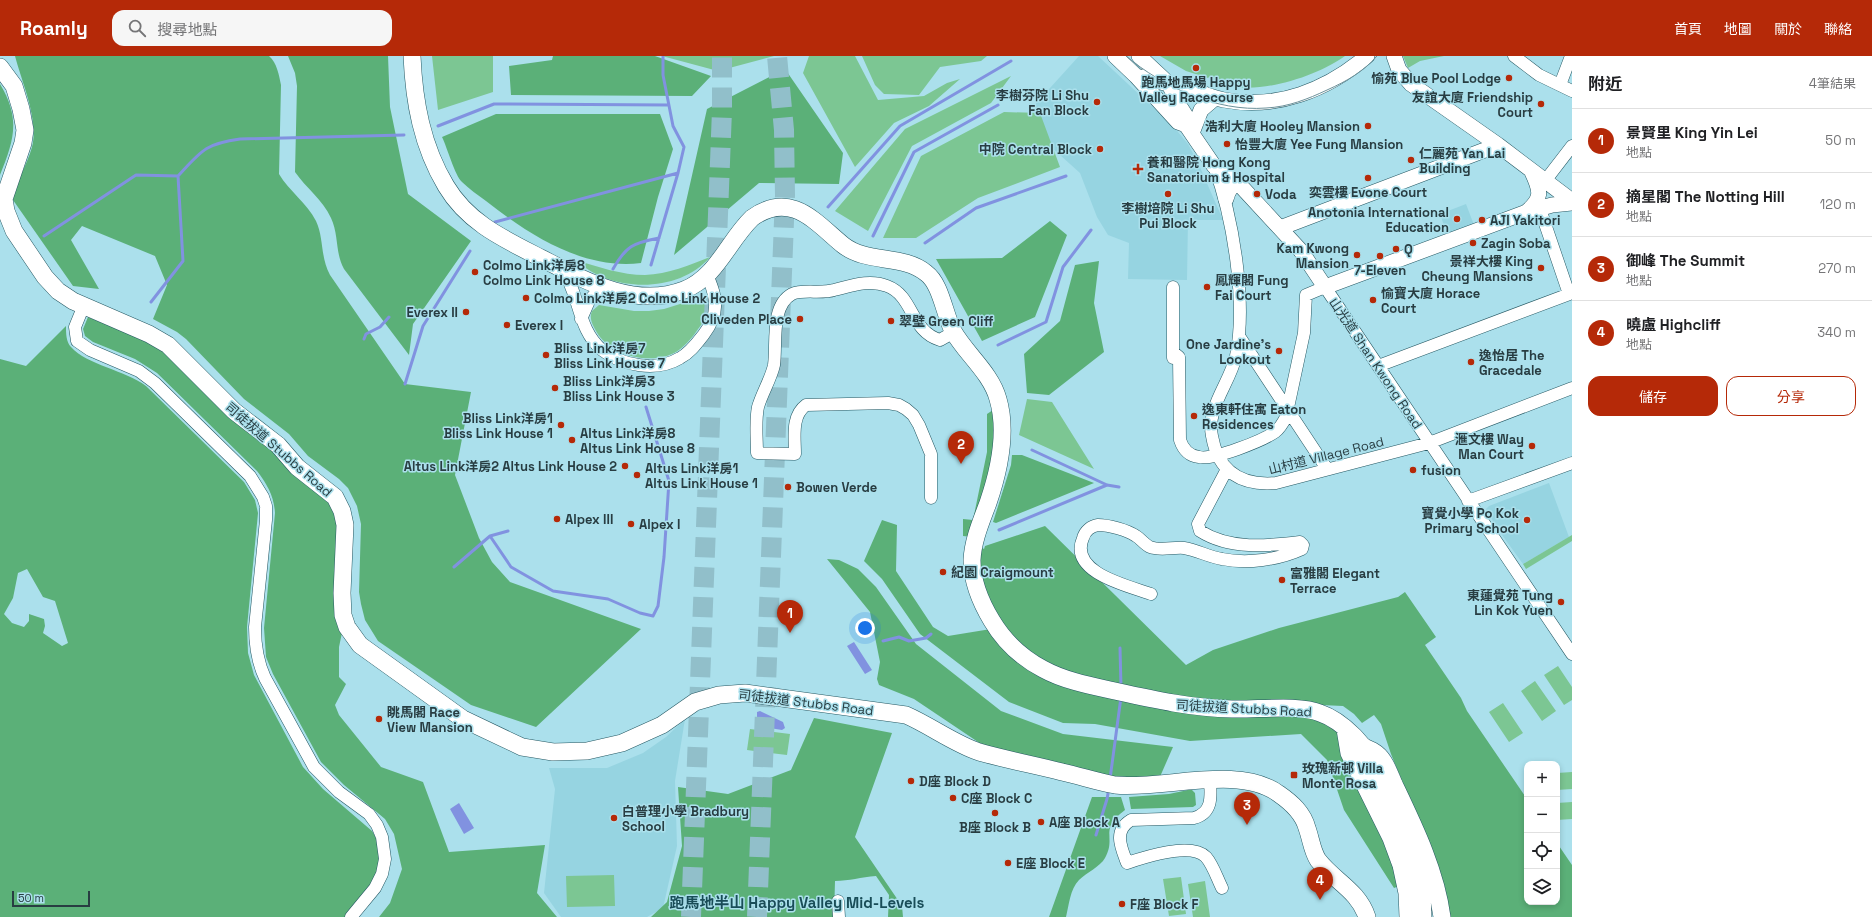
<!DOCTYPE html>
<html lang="zh-TW">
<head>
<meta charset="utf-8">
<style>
  :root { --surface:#fff; --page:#f6f6f6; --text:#202124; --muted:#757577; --line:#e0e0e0; --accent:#b52908 }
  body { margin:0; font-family:"Space Grotesk","Noto Sans TC",sans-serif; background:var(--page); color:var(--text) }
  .controls { position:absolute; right:12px; bottom:12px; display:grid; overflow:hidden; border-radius:8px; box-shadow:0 2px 6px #0003 }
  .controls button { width:36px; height:36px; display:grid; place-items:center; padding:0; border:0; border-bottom:1px solid var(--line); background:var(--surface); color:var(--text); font:20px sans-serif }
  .scale { position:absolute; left:12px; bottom:10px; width:78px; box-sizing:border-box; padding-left:4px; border:2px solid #283d42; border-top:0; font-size:11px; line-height:14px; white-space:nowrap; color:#283d42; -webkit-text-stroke:3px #abe0ec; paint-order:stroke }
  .you { position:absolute; left:865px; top:572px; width:14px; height:14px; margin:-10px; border:3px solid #fff; border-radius:50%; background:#1a73e8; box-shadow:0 0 0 6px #1a73e833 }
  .badge { display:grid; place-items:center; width:26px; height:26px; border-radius:50%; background:var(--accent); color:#fff; font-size:13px; font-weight:700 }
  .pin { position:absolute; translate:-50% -33px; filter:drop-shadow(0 1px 2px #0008) }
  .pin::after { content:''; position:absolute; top:21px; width:14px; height:12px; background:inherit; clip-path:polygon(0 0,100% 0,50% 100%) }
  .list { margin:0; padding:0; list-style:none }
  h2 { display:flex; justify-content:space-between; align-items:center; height:52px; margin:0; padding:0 16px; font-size:17px }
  h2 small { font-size:13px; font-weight:400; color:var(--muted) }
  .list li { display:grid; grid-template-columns:26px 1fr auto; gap:12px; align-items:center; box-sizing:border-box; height:64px; padding:0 16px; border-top:1px solid var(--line) }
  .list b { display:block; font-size:15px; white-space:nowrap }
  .list p { margin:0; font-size:13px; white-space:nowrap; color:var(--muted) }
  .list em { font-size:13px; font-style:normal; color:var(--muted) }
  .actions { display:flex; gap:8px; padding:12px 16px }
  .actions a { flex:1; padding:9px 0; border:1px solid var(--accent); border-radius:12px; text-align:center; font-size:14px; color:var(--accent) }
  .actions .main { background:var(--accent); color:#fff }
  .icon { flex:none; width:22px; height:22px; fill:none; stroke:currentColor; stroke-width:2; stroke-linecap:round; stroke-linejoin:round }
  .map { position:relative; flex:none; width:1572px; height:861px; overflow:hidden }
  header { display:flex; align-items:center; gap:24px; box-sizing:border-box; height:56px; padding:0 20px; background:var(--accent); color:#fff }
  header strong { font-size:19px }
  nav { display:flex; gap:22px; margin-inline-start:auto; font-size:14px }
  .search { width:280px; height:36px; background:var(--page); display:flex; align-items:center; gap:10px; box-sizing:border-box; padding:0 14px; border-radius:12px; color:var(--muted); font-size:15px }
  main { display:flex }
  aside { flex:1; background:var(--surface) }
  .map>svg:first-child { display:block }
</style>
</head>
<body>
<header>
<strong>Roamly</strong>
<div class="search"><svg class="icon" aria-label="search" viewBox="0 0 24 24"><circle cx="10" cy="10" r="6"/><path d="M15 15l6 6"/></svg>搜尋地點</div>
<nav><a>首頁</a><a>地圖</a><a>關於</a><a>聯絡</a></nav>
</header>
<main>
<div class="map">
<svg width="1572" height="861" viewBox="0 0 1572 861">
  <rect width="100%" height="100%" fill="#abe0ec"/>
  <path fill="#96d4e1" d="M1079,0H1098L1173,70L1188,88L1199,109L1223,164H1188L1187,224L1128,223L1129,187L1108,179L1097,161L1080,117L1021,64Z
    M1466,148L1474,169L1447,178L1440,158Z
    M1549,427L1569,481L1523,508L1497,472L1486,453L1489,450Z
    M685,663L675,725L677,790L663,852L647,861H561L544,837L555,733L549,712H607L643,697L666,681Z"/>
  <path fill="#7cc693" d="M432,0H493V36L438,54Z
    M662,0H774L718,15Z
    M809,0H855L878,44L924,40L947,27L960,23L929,50L894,67L855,111L803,17Z
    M862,0H987L981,5L940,11L919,39L884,38L875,29Z
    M1160,0H1345C1315,22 1242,46 1209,21L1208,22L1186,15Z
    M1403,0H1444L1420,5L1408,12Z
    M1011,20L991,47L912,90L868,175L835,155L905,73Z
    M1004,56L1040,57L1060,111L978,142L916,182H883L921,100Z
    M710,201C679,238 610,237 576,204C598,211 622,219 645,219C668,218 690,209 710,201Z
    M696,243L703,245L708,251C708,261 701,269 696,276C691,283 684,291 676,296C651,310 610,300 596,275C592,268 589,262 592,255L599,249L634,255H649L664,253Z
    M1027,343L1052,346L1094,413L1019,379Z
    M1572,479V485L1526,513L1523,508Z
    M1558,610L1572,631V644L1564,649L1544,619Z
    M1535,625L1556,655L1542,665L1521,635Z
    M1503,647L1523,677L1509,686L1489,656Z
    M750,673L790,678L787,699L747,694Z
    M1572,716V733L1557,734V717Z
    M1572,746V763L1557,764V747Z
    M614,819L615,850L567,851L566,820Z
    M1181,821L1186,858L1169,860L1163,823Z
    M1205,825L1210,861H1193L1188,828Z"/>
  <path fill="#5bb078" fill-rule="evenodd" d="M15,0H269C277,7 279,19 281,29L279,118C289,135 307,147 316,165C324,182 320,200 330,219L405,328L471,336L455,419L479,482L492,506L510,526L641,573L536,671L471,649L378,585L365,564L361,548L359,536L361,468L357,450L348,432L339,423L308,400L289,378L244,343L186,283L177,276L153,263L167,229L155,200L82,170L71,184L99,233L73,230L13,144C16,125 27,109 32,91C39,64 22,27 15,0Z
    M288,0H388L390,51L408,138L471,185L413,268L409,299L344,213C335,197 339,179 331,162C323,144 306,132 295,116L297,30L295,17Z
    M553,0H655L711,20L692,40L511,39L509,10L552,4Z
    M785,13L843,97L839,128L759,127L674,199L707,53Z
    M0,28C21,63 14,84 0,119Z
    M496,58H660L673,93L658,141L641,207C583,214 529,179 486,145C478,139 469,133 462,126C455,120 447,91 442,81Z
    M1050,165L1067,179L1035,261L982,285L936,203L1002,202Z
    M1099,205L1094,247L1104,296L1049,339L1027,337L1024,298L1060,265L1075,209Z
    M88,261L146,285L164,295L228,360L266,390L329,446L336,464L343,572L339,591V621L346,628L335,649L339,659L381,711L423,726L449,796L545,789L537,837L557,861H379L390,847L402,813L394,778L385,763L344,729L321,706L273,618L266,601L264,572L275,457C274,440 267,428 257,415L157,317L135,303L93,286L85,280L83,273Z
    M66,270C66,277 66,286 71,291C87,309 125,314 146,330L244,426L255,444L258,457L247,571L248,597L254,619L303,711L323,733L372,775L378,785L384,812L358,861H0V303L26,310ZM27,513L43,541L55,545L68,587L62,590L43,577L45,570L44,563L29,558V565L24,571L12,567L4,558L13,542L18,517Z
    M993,354L997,387L972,481L963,480V463L973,464L987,396V358Z
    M1012,399H1022L1094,427L996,467L993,466L1011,409Z
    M882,464L897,469L896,515L933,571L948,580L991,573L1064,626L1297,657L1340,673L1386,782L1399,830L1394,832L1344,754L1327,704L1301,678L1190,685L1095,668L1063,667L1009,646L920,578L882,523L864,505Z
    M1045,470L1186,609L1213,594L1279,572L1398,541L1405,536L1436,581L1425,589L1461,642L1467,655L1527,743V846H1557V787L1572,809V861H1447L1445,831L1391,698L1381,668L1374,659L1362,667L1354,658L1343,650L1277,647L1218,648L1086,624L1039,606L1011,581L984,544L978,505L982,492L984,493L985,490Z
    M827,503L839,504L858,513L876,531L916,588L1001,655L1063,678L1173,691L1159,723L1112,720L984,690L914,643L879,629L877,623L880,606L870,556Z
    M814,662L892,677L855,781L902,850L903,861H888L889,839L876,820C861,821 849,825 835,825L834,861H651L667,846L682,790L678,731L728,738L791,714Z
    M1188,734H1192L1195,737L1196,749L1193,751L1131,753L1129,741L1169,738Z
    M1092,741H1121L1125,754C1098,774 1117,781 1105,802C1100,811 1087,816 1079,824C1070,833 1069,849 1066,861H1049Z"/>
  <path fill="#8192e0" d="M854,586L872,614L865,618L847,590Z
    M760,655L783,666L785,672L782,674L757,670V656Z
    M459,747L474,772L464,778L450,753Z"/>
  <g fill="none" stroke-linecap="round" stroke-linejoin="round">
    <path stroke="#8192e0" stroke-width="3" d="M438,70L494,48L669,49
      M828,151L900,70L1011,5
      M495,166L678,117
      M44,180L136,119L178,120C202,94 205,88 240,83L404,79
      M873,180L914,96L998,49
      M925,187L976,152L1066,120
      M651,209L678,117L684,91L673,70L663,19V0
      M613,213C626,190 633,187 659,182
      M151,246L183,205L178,120
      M364,283L366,278L380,271L389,261
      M998,289L1046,266L1063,211L1091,174
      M405,328L423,270L470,195
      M1032,394L1107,429L1119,431
      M999,474L1107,429
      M490,480L511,511L553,535L608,543L640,557L653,560L658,550L664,501L669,425L646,351
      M454,511L490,480L508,475
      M883,585L899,581L909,585L926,582L931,578
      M1120,592L1121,631
      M1110,723L1121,641
      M1096,779L1107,743L1109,732"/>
    <path stroke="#91bfca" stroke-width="20" stroke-dasharray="20 10" stroke-linecap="butt" d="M691,861L722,54V0
      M757,861L785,139L784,74L777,0"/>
    <defs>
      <path id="minor" d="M1514,0L1539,19L1572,35
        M1560,29L1571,0
        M1214,110C1233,161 1247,246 1236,300C1230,327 1206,352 1212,380C1218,416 1241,430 1276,427L1429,387L1572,332
        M1545,125L1572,90
        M1540,153L1569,238
        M562,213C580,238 577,273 602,294C622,310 657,316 680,302C690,297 697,287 704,278C710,270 715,261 715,251C716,239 711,229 707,218
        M84,249L75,271L77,285L90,294L139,315L155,327L250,420L263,441L266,450V464L255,571C255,589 257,605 265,622L314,711L339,736L369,758L377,769L382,781L385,803L382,818L375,832L351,861
        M581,263L589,245L601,231
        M1239,280L1327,413
        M1173,296L1179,301L1180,384C1183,393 1189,400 1199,401C1214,404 1262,385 1275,376C1280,372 1283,367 1286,361L1304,277L1306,239L1325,231L1572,598
        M1173,302V231
        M1378,310L1572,237
        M931,442V398L919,369L913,359L906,353L899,349L888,347L806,349C791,360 795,381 795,398L757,397C757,383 755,365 758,351C762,337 771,323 774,309C777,288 770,250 792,238C802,233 822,238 834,234C851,230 869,223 887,230C914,240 910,275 940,284L954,276
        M1468,445L1572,407
        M1151,538C1129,530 1068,517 1083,482C1085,475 1091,470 1098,469C1109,469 1127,474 1136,480C1141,483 1145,489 1150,491C1160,495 1173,491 1184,492C1197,494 1209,501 1222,503C1247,508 1278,504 1302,493L1303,489L1300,486C1267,490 1230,494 1200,475L1198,468L1227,413
        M1210,724C1211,740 1213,757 1194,762L1131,764C1113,775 1121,791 1127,807C1145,801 1191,786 1206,801C1213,809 1217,822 1222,832
        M838,845L839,861"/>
      <path id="tertiary" d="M1115,0L1136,20L1178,66L1186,69
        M1139,0L1169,28L1177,46L1186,60V69L1214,110L1239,128L1301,195L1325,231L1524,157L1552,149L1572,147
        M1394,0L1399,14L1411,28L1498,89L1572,145
        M1136,20C1155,25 1174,29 1192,34C1203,37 1213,42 1224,44C1277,54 1327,34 1367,0
        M1192,77L1201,54L1215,42
        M1226,143C1228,135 1231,129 1239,128
        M1525,157C1543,143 1541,135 1532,116
        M1280,172L1498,89"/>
      <path id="secondary" d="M412,0C414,46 422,90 446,130C468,167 504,183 541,202C584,224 634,253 684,234C717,221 728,185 752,162C791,134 815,166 843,189C867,208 903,198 926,217C941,228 944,257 953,275C966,298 991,317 998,343C1008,377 999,415 988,447C981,466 973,484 972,504C972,525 981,547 992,565C1004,585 1022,602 1043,613C1063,624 1087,629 1110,634C1151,643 1190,652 1232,653C1256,654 1299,648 1320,657C1332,661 1345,671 1354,680C1357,683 1359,686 1362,689C1366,693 1373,694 1377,698C1385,704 1390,719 1394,728C1414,770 1436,815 1442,861
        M0,11L14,30L21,53L25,74L23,87L4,143L6,155L14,175L45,221L58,235L73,245L149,278L168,289L234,355L278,389L297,411L335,441L342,455L345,469L342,537L343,559L347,571L360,589L463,663L522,691L553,696L587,695L622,687L662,669L695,646L719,639L745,637L906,659C931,670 953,687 979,696C1007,704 1035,709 1062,716C1080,720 1098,726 1115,729C1163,734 1239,708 1279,738C1292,747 1303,757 1307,772C1311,783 1312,795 1318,804C1334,825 1358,834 1367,861
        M1345,673L1349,697L1391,782L1401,809L1407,837L1408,861
        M1362,690L1420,822L1422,837L1423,861"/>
    </defs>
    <use href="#minor" stroke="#255863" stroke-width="13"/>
    <use href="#tertiary" stroke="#255863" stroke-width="16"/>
    <use href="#secondary" stroke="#255863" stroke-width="18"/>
    <use href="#minor" stroke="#fff" stroke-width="12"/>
    <use href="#tertiary" stroke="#fff" stroke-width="15"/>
    <use href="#secondary" stroke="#fff" stroke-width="17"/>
    <path stroke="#6d929b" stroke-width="1" d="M1126,0C1163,31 1217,56 1266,52C1288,51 1308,43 1327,34C1347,25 1363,16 1377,0"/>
  </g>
  <g fill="#b52908" stroke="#abe0ec" stroke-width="1.5">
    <circle cx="1196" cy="12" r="4"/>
    <circle cx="1509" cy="22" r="4"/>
    <circle cx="1097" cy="46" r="4"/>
    <circle cx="1541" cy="48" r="4"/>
    <circle cx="1368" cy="70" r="4"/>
    <circle cx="1227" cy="88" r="4"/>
    <circle cx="1100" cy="93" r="4"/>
    <circle cx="1411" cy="104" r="4"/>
    <path d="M1136 107h4v4h4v4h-4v4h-4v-4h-4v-4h4z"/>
    <circle cx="1368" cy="122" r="4"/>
    <circle cx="1168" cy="138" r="4"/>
    <circle cx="1257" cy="138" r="4"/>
    <circle cx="1457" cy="163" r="4"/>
    <circle cx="1482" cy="164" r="4"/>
    <circle cx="1473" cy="187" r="4"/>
    <circle cx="1396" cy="193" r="4"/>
    <circle cx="1357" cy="199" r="4"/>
    <circle cx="1380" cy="200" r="4"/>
    <circle cx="1541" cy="212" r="4"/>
    <circle cx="475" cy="216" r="4"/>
    <circle cx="1207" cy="231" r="4"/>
    <circle cx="526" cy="242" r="4"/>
    <circle cx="1373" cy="244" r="4"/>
    <circle cx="466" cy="256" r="4"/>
    <circle cx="800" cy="263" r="4"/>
    <circle cx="891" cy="265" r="4"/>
    <circle cx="507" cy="269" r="4"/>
    <circle cx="1279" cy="295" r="4"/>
    <circle cx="546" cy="299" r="4"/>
    <circle cx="1471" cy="306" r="4"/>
    <circle cx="555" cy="332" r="4"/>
    <circle cx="1194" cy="360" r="4"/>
    <circle cx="561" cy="369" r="4"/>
    <circle cx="572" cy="384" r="4"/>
    <circle cx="1532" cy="390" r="4"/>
    <circle cx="625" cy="410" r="4"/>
    <circle cx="1413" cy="414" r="4"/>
    <circle cx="637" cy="419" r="4"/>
    <circle cx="788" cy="431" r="4"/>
    <circle cx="557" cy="463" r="4"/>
    <circle cx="1527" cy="464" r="4"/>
    <circle cx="631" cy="468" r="4"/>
    <circle cx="943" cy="516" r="4"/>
    <circle cx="1282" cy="524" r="4"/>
    <circle cx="1561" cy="546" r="4"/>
    <circle cx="379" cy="663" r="4"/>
    <rect x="1290" y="715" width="8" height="8" rx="2"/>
    <circle cx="911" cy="725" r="4"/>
    <circle cx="953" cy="742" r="4"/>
    <circle cx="995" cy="757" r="4"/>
    <circle cx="614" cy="762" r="4"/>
    <circle cx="1041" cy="766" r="4"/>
    <circle cx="1008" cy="807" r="4"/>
    <circle cx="1122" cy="848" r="4"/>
  </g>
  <g text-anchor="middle" stroke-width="3" stroke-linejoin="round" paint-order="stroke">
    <g font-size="13" font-weight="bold" fill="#283d42" stroke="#abe0ec" text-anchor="start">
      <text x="1501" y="27" text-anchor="end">愉苑 Blue Pool Lodge</text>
      <text x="1196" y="31" text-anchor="middle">跑馬地馬場 Happy<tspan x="1196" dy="15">Valley Racecourse</tspan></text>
      <text x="1089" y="44" text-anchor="end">李樹芬院 Li Shu<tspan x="1089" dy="15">Fan Block</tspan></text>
      <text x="1533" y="46" text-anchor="end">友誼大廈 Friendship<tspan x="1533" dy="15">Court</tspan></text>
      <text x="1360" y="75" text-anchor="end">浩利大廈 Hooley Mansion</text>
      <text x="1235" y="93">怡豐大廈 Yee Fung Mansion</text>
      <text x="1092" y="98" text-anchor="end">中院 Central Block</text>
      <text x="1419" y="102">仁麗苑 Yan Lai<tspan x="1419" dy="15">Building</tspan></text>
      <text x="1147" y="111">養和醫院 Hong Kong<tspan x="1147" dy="15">Sanatorium &amp; Hospital</tspan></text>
      <text x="1368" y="141" text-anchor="middle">奕雲樓 Evone Court</text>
      <text x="1265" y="143">Voda</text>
      <text x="1168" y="157" text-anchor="middle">李樹培院 Li Shu<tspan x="1168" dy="15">Pui Block</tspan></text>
      <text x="1449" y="161" text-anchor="end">Anotonia International<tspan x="1449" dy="15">Education</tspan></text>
      <text x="1490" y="169">AJI Yakitori</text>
      <text x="1481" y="192">Zagin Soba</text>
      <text x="1349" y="197" text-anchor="end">Kam Kwong<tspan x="1349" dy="15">Mansion</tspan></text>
      <text x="1404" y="198">Q</text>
      <text x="1533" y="210" text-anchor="end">景祥大樓 King<tspan x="1533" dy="15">Cheung Mansions</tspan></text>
      <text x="483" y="214">Colmo Link洋房8<tspan x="483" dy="15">Colmo Link House 8</tspan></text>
      <text x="1380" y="219" text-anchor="middle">7-Eleven</text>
      <text x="1215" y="229">鳳輝閣 Fung<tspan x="1215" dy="15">Fai Court</tspan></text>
      <text x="1381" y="242">愉寶大廈 Horace<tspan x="1381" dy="15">Court</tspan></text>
      <text x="534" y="247">Colmo Link洋房2 Colmo Link House 2</text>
      <text x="458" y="261" text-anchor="end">Everex II</text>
      <text x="792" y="268" text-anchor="end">Cliveden Place</text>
      <text x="899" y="270">翠壁 Green Cliff</text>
      <text x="515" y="274">Everex I</text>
      <text x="1271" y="293" text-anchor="end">One Jardine's<tspan x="1271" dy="15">Lookout</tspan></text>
      <text x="554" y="297">Bliss Link洋房7<tspan x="554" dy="15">Bliss Link House 7</tspan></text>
      <text x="1479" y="304">逸怡居 The<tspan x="1479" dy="15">Gracedale</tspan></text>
      <text x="563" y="330">Bliss Link洋房3<tspan x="563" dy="15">Bliss Link House 3</tspan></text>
      <text x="1202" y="358">逸東軒住寓 Eaton<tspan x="1202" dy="15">Residences</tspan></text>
      <text x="553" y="367" text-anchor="end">Bliss Link洋房1<tspan x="553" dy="15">Bliss Link House 1</tspan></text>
      <text x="580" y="382">Altus Link洋房8<tspan x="580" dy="15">Altus Link House 8</tspan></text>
      <text x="1524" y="388" text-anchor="end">滙文樓 Way<tspan x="1524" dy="15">Man Court</tspan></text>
      <text x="617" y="415" text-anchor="end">Altus Link洋房2 Altus Link House 2</text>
      <text x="645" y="417">Altus Link洋房1<tspan x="645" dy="15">Altus Link House 1</tspan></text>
      <text x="1421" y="419">fusion</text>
      <text x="796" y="436">Bowen Verde</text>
      <text x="1519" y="462" text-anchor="end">寶覺小學 Po Kok<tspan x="1519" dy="15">Primary School</tspan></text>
      <text x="565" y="468">Alpex III</text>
      <text x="639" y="473">Alpex I</text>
      <text x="951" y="521">紀園 Craigmount</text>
      <text x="1290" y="522">富雅閣 Elegant<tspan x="1290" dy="15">Terrace</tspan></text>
      <text x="1553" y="544" text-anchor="end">東蓮覺苑 Tung<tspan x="1553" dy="15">Lin Kok Yuen</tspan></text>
      <text x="387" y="661">眺馬閣 Race<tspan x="387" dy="15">View Mansion</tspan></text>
      <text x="1302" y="717">玫瑰新邨 Villa<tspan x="1302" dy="15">Monte Rosa</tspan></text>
      <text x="919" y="730">D座 Block D</text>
      <text x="961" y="747">C座 Block C</text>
      <text x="622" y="760">白普理小學 Bradbury<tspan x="622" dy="15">School</tspan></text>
      <text x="1049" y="771">A座 Block A</text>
      <text x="995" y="776" text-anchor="middle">B座 Block B</text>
      <text x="1016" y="812">E座 Block E</text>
      <text x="1130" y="853">F座 Block F</text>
    </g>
    <g font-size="13" fill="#283d42" stroke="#abe0ec">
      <text transform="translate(1376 307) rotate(56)" y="5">山光道 Shan Kwong Road</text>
      <text transform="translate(279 393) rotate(41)" y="5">司徒拔道 Stubbs Road</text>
      <text transform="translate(1326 399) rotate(-14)" y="5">山村道 Village Road</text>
      <text transform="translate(806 646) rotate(7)" y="5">司徒拔道 Stubbs Road</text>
      <text transform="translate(1244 652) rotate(3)" y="5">司徒拔道 Stubbs Road</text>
    </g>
    <g font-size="15" font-weight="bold" fill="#194d58" stroke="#abe0ec">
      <text x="797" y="852">跑馬地半山 Happy Valley Mid-Levels</text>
    </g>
  </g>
</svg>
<div class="controls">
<button>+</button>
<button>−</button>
<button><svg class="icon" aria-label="locate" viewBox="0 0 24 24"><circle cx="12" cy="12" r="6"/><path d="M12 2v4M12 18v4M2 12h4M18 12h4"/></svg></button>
<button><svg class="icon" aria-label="layers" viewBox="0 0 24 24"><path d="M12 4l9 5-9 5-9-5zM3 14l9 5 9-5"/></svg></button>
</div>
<div class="scale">50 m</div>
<div class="you"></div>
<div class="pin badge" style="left:790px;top:577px">1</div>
<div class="pin badge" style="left:961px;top:408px">2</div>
<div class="pin badge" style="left:1247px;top:769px">3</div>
<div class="pin badge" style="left:1320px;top:844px">4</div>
</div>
<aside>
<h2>附近<small>4筆結果</small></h2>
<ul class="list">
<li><span class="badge">1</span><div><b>景賢里 King Yin Lei</b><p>地點</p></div><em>50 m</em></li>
<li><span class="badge">2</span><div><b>摘星閣 The Notting Hill</b><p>地點</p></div><em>120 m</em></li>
<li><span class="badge">3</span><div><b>御峰 The Summit</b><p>地點</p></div><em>270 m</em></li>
<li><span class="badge">4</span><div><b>曉盧 Highcliff</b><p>地點</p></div><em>340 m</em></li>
</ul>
<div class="actions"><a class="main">儲存</a><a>分享</a></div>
</aside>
</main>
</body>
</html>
